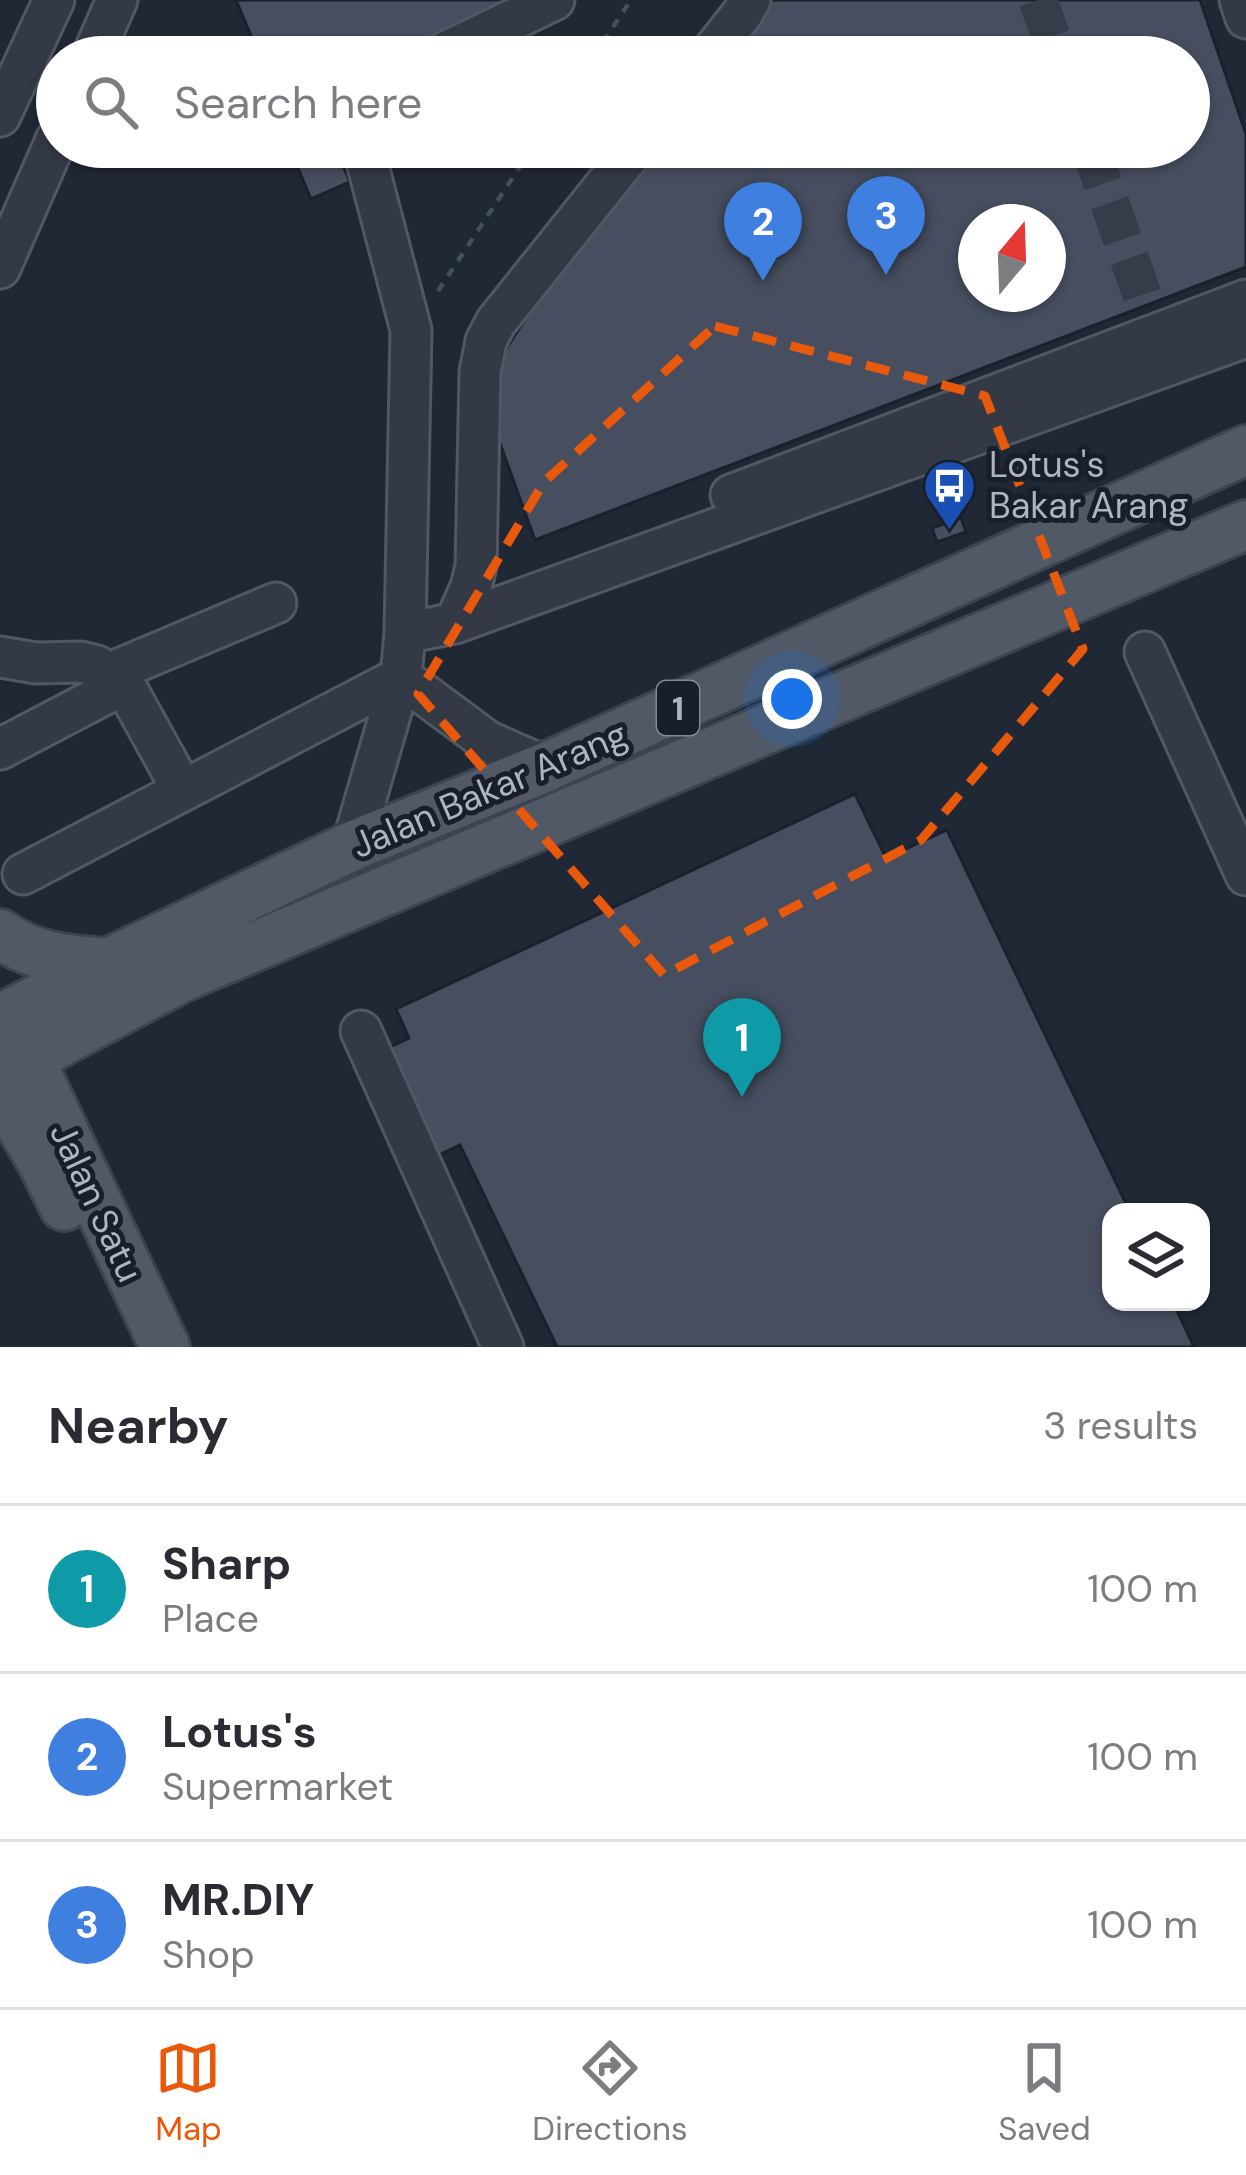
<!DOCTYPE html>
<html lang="en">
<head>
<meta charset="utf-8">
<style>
  :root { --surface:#fff; --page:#f2f2f3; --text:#2b2b33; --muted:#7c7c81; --line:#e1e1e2; --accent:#ea580c }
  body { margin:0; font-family:"DM Sans",sans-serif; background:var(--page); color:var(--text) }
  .controls { position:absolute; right:36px; bottom:36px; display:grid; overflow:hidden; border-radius:24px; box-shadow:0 3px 9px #0004 }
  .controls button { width:108px; height:108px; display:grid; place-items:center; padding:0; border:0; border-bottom:3px solid var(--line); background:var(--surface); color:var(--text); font:60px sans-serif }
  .compass { position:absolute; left:958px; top:204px; width:108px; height:108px; border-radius:50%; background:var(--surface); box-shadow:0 3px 9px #0004; rotate:19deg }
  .you { position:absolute; left:792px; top:699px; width:42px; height:42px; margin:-30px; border:9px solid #fff; border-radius:50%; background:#1a73e8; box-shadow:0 0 0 18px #1a73e833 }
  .badge { display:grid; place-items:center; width:78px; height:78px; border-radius:50%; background:var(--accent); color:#fff; font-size:39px; font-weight:700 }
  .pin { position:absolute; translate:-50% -99px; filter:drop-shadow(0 3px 6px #0008) }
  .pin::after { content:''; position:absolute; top:63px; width:42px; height:36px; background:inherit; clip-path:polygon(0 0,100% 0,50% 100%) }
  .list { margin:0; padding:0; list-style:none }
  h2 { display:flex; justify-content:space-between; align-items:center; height:156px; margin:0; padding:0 48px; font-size:51px }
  h2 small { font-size:39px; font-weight:400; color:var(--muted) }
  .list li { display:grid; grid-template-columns:78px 1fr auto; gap:36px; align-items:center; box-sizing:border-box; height:168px; padding:0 48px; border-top:3px solid var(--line) }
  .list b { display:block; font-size:45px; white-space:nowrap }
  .list p { margin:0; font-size:39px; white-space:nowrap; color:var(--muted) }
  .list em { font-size:39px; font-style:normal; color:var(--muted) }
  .icon { flex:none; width:66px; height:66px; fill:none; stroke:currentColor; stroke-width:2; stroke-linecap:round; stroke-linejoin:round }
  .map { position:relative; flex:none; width:1246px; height:1347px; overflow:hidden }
  .search { position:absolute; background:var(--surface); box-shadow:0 3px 9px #0004; left:36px; right:36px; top:36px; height:132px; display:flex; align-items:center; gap:30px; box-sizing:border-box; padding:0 42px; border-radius:66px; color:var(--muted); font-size:45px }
  .sheet { height:660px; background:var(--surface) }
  nav { display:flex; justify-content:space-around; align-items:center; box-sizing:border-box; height:168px; border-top:3px solid var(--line); background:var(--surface); font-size:33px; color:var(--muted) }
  nav a { display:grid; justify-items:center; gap:6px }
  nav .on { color:var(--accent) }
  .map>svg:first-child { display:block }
</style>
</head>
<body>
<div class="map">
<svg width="1246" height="1347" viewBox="0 0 1246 1347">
  <rect width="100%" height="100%" fill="#202835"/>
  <path fill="#464e5f" stroke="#1b212c" stroke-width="3" fill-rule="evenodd" d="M236,0H517L440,50L434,35L384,57H260Z
    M771,0H1200L1246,134V267L535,540L491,419L502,355L573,245L655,147H1189V57H726ZM976,222H1048V294H976Z
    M289,147H335L350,182L311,199Z
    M961,518L966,532L937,542L932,528Z
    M855,794L886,858L947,830L1130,1212H1111V1302H1173L1194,1347H557L460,1145L437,1156L386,1049L409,1038L396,1009Z"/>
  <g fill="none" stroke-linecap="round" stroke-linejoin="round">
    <path stroke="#353d4a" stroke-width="39" stroke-dasharray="39 20" stroke-linecap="butt" d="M1038,0L1058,57
      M1090,147L1146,306"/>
    <defs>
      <path id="minor" d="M1240,0L1246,18
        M92,57L117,0
        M435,57L554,0
        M708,57L742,14L750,0
        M0,116L54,0
        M0,268L57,138
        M731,495L1246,300
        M455,623L471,587L476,566L480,372L486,341L496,322L636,147
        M405,633L455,623L1246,337
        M1145,652L1246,875
        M0,657L36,663L81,662L97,666L124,684L182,789
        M110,673L276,603
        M401,677L487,741L546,767
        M0,749L124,684
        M352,846L401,677L405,633L411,330L363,147
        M23,874L401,677
        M361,1031L503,1347"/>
      <path id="major" d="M0,934C33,958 69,960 108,963
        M0,1019L108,963L352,846L546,767L1246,450
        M16,1030L165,1347
        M0,1074L180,978L1246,525
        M0,1090L44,1165L64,1206"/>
    </defs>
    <use href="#minor" stroke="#515763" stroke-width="45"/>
    <use href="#major" stroke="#3d434f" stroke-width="54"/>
    <path stroke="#425255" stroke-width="4.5" stroke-dasharray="9 9" stroke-linecap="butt" d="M593,57L631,0
      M438,291L533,147
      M931,483L946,523"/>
    <use href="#minor" stroke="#333a46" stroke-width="39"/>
    <use href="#major" stroke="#515966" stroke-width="48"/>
  </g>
  <path fill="none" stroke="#e8590c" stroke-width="9" stroke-dasharray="24 15" stroke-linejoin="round" d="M715,326L985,396L1083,649L921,840L664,975L418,694L544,482Z"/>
  <defs>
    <symbol id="bus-pin" viewBox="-11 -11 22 30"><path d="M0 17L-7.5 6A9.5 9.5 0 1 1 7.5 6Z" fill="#1a4fb4" stroke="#191f2a"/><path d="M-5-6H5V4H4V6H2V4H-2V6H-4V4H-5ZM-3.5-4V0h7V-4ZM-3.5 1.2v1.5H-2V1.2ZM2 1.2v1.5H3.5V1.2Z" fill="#fff"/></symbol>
  </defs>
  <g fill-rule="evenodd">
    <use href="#bus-pin" x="920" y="456" width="59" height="81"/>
  </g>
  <g text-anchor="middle" stroke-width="10" stroke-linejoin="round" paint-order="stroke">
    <rect fill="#191f2a" stroke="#818794" stroke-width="3" x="657" y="681" width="42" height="54" rx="9"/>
    <g font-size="33" font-weight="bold" fill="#adb4c2">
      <text x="678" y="720">1</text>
    </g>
    <g font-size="36" fill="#adb4c2" stroke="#191f2a" text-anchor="start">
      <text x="989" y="477">Lotus's<tspan x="989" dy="41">Bakar Arang</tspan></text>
    </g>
    <g font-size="36" fill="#adb4c2" stroke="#191f2a">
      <text transform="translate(489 789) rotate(-23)" y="13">Jalan Bakar Arang</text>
      <text transform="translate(97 1202) rotate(65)" y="13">Jalan Satu</text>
    </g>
  </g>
</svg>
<div class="controls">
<button><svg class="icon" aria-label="layers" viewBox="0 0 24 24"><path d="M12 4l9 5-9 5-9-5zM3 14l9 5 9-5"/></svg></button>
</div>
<svg class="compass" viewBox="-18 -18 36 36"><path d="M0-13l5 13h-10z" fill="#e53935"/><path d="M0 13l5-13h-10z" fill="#7c7c81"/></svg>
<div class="you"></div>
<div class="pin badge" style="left:742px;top:1097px;background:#0f9aa8">1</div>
<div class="pin badge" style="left:763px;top:281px;background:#3f7fe0">2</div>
<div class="pin badge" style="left:886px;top:275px;background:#3f7fe0">3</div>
<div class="search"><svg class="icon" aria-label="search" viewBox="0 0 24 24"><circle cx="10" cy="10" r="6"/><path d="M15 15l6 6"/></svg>Search here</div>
</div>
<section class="sheet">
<h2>Nearby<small>3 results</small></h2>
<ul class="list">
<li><span class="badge" style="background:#0f9aa8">1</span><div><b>Sharp</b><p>Place</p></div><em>100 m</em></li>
<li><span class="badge" style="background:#3f7fe0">2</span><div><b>Lotus's</b><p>Supermarket</p></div><em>100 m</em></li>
<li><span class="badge" style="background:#3f7fe0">3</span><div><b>MR.DIY</b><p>Shop</p></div><em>100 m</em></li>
</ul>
</section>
<nav>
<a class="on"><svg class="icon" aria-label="map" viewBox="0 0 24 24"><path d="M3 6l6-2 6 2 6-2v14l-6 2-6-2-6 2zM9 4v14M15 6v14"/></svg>Map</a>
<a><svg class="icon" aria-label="directions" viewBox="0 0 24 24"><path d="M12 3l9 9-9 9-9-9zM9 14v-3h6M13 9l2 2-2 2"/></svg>Directions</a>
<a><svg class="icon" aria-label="saved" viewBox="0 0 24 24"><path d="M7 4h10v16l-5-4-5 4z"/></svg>Saved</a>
</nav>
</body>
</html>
